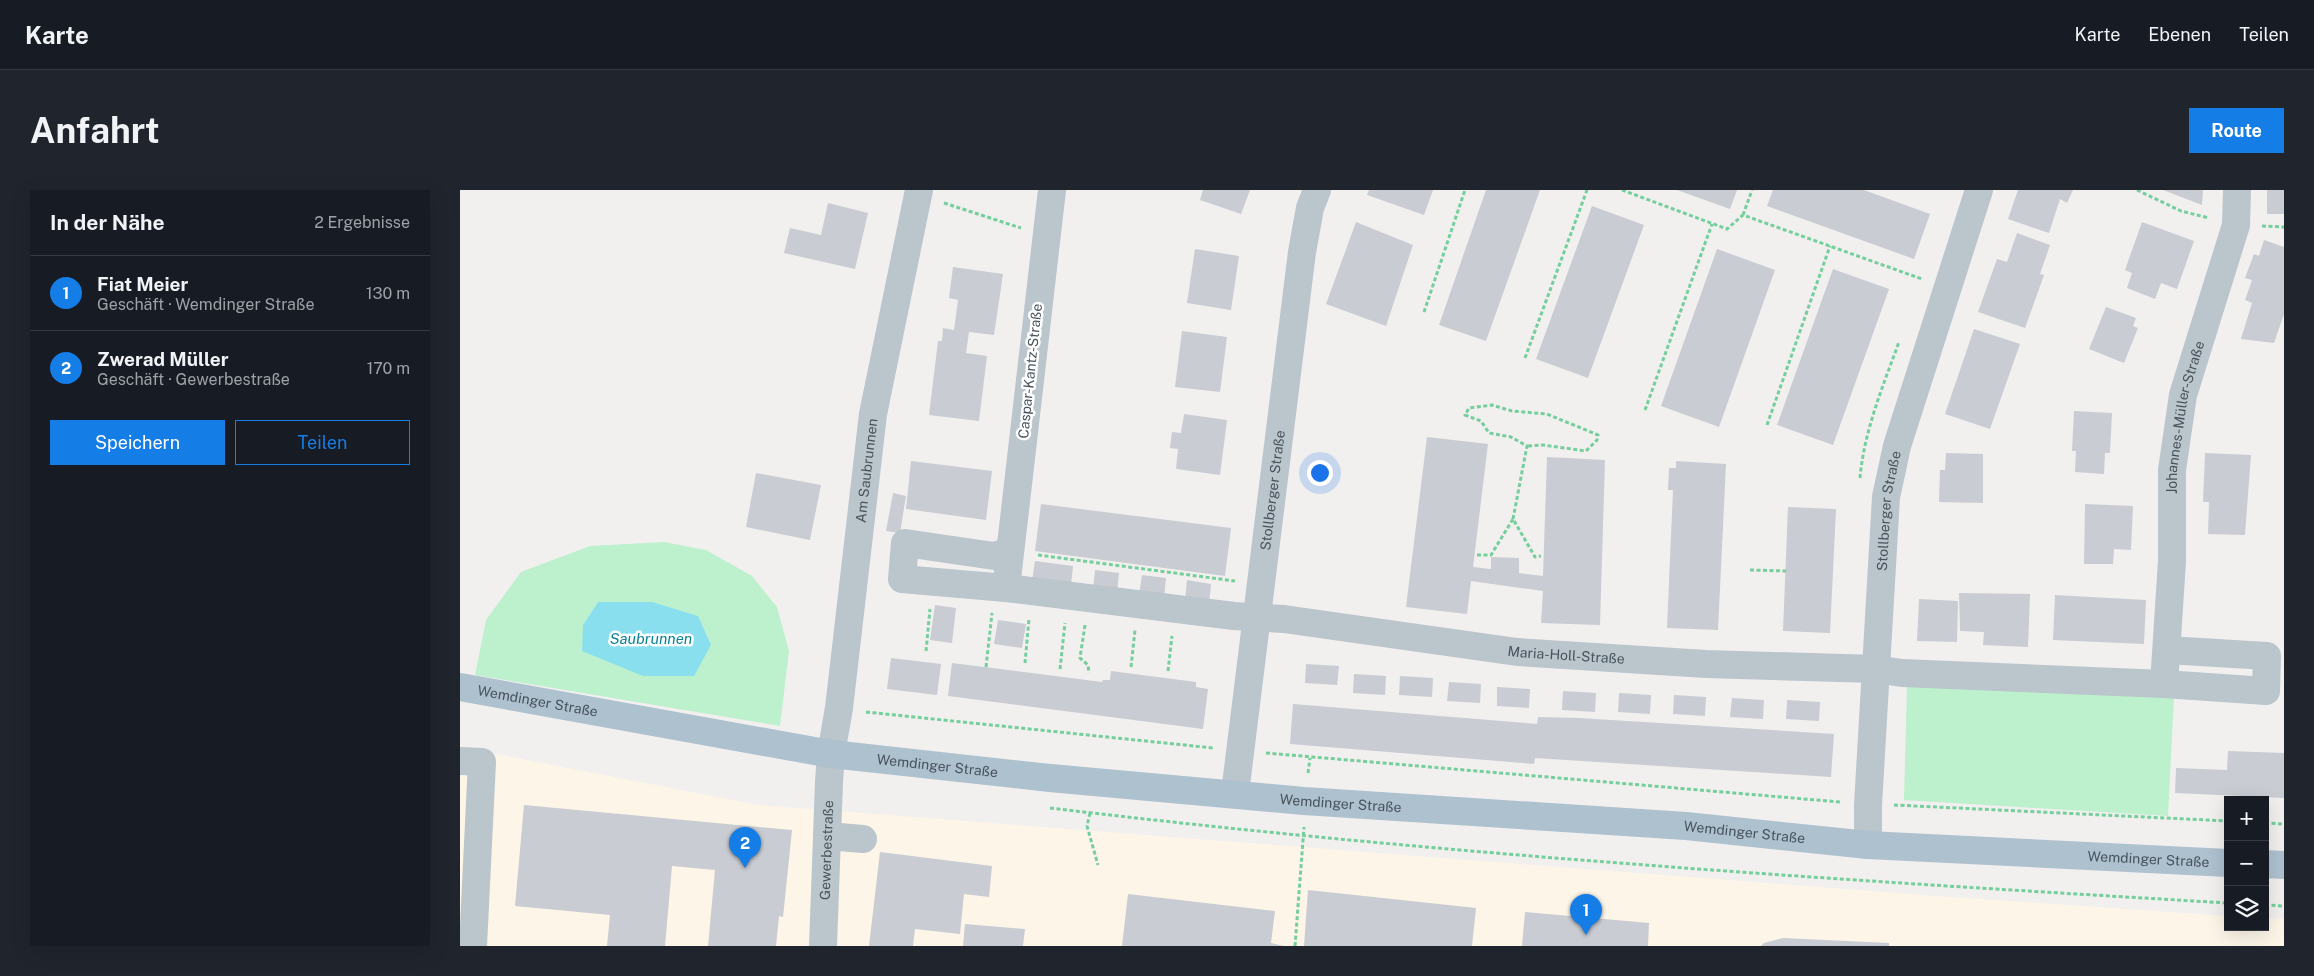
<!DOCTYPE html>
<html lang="de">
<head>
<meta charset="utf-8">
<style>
  :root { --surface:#171b24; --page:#20242c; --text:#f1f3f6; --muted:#9ea1a6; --line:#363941; --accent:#157de6 }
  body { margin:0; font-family:"Public Sans",sans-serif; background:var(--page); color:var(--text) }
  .controls { position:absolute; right:15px; bottom:15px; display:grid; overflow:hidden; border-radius:0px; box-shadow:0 5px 20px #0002 }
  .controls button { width:45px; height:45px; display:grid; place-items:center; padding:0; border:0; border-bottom:1px solid var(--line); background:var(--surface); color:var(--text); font:25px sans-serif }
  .you { position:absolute; left:859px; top:282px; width:18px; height:18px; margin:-12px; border:4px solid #fff; border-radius:50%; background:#1a73e8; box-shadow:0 0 0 8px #1a73e833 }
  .badge { display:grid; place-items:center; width:32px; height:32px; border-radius:50%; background:var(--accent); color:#fff; font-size:16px; font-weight:700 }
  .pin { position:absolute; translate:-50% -41px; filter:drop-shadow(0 1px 2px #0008) }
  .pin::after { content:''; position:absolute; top:26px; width:18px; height:15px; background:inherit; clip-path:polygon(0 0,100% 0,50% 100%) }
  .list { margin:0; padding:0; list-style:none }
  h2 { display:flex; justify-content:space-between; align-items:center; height:65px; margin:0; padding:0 20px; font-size:21px }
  h2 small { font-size:16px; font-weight:400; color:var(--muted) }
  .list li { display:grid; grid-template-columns:32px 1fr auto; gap:15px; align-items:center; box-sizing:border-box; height:75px; padding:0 20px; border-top:1px solid var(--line) }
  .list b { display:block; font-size:19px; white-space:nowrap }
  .list p { margin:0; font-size:16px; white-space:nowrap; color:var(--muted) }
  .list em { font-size:16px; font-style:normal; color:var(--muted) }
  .actions { display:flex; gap:10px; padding:15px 20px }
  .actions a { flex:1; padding:11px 0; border:1px solid var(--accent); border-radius:0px; text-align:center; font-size:18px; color:var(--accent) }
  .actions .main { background:var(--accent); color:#fff }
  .icon { flex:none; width:28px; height:28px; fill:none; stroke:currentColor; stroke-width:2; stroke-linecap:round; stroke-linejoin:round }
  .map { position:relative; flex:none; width:1824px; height:756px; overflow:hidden; border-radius:0px }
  header { display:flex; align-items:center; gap:30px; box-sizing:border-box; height:70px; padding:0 25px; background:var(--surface); border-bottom:1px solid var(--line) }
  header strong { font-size:24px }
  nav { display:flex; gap:28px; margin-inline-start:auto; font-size:18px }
  .intro { display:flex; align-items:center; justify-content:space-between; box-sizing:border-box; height:120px; padding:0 30px }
  h1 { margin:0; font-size:35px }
  .button { padding:12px 22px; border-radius:0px; background:var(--accent); color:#fff; font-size:18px; font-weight:700 }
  main { display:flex; gap:30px; padding:0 30px }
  aside { flex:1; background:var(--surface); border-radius:0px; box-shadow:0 5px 20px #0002 }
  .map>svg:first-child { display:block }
</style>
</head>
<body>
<header>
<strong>Karte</strong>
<nav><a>Karte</a><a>Ebenen</a><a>Teilen</a></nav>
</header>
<div class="intro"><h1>Anfahrt</h1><a class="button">Route</a></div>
<main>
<aside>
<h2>In der Nähe<small>2 Ergebnisse</small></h2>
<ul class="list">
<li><span class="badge">1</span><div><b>Fiat Meier</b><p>Geschäft · Wemdinger Straße</p></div><em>130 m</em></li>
<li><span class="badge">2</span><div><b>Zwerad Müller</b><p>Geschäft · Gewerbestraße</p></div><em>170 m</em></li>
</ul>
<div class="actions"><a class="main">Speichern</a><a>Teilen</a></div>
</aside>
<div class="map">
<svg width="1824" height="756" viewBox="0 0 1824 756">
  <rect width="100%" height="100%" fill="#f2efef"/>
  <path fill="#fcf5e8" d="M0,557L298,615L1462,705L1768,726V737H1805V728L1824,729V756H0Z"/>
  <path fill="#bdf0cd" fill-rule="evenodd" d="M204,352L246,360L292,386L317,417L329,461L320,536L15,485L26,430L61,382L130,356ZM138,412H192L123,435Z
    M1447,494L1714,508L1708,626L1444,610Z"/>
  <path fill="#89dfee" d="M138,412H192L238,426L251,455L234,486H183L122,461L123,435Z"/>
  <path fill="#c9ccd2" d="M743,0H790L781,24L740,10Z
    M909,0H973L964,25L907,5Z
    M1026,0H1080L1026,151L979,135Z
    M1217,0H1277L1270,19Z
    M1313,0H1404L1470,24L1454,69L1307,16Z
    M1558,0H1613L1607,13L1600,9L1589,43L1548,29Z
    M1703,0H1743L1742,15Z
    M1807,0H1824V24H1807Z
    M368,13L408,23L395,79L324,63L330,38L361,45Z
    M1132,16L1184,35L1128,188L1076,169Z
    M896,32L953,55L926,136L866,114Z
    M1682,32L1734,51L1717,99L1701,93L1695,109L1667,98L1672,83L1665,80Z
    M1557,43L1590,55L1580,84L1584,85L1565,138L1518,122L1537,69L1547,72Z
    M1804,50L1824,57V124L1814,153L1781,149L1792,113L1785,110L1792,90L1785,88L1794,64L1799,66Z
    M735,59L779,66L771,120L727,113Z
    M1257,59L1315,80L1259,237L1201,216Z
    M493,77L543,84L534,145L509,142L506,163L527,166L519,231L469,225L478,151H482L483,138L494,140L498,110L489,108Z
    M1373,79L1429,99L1373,255L1317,235Z
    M1646,117L1676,128L1673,136L1678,138L1664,173L1629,159Z
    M1514,139L1560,154L1530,239L1485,224Z
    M722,141L767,147L760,202L715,197Z
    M1614,221L1652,223L1650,263H1645L1644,284L1615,282L1616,261H1612Z
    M724,224L767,230L760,285L716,279L718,259L710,258L712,242L721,243Z
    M967,247L1028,254L1013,377L1031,379V367L1059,368V383L1083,386L1087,267L1145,270L1140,435L1081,433L1083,401L1011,391L1007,424L946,417Z
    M1486,263L1523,264V313L1479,312L1480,280H1485Z
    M1745,263L1791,265L1785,345L1748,344L1749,312H1743Z
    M451,271L532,281L526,330L446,319Z
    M1216,271L1266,274L1258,440L1207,438L1213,300H1208L1209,278H1216Z
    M296,283L361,295L350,350L286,337Z
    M433,303L446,306L440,343L426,341Z
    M581,314L771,338L765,386L575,361Z
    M1625,314L1673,316L1671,360L1654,359L1653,374H1624Z
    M1328,317L1376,319L1370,443L1323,441Z
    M575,371L613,376L611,396L572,391Z
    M635,380L659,383L657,402L633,399Z
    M682,385L706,388L704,408L679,405Z
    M727,390L751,394L749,414L725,410Z
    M1499,403L1570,404L1568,457L1523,455L1524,442L1500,441Z
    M1595,405L1686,410L1684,454L1593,450Z
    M1459,409L1498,411L1497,452L1457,451Z
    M475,415L496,418L492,453L470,450Z
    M538,430L566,434L562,458L534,454Z
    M431,468L481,474L477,505L427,499Z
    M492,473L642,492L643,490H650L651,481L736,492V497L748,499L743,539L488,506Z
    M846,474L879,476L877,495L845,493Z
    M894,484L926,486L925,505L893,503Z
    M940,486L973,488L972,507L939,505Z
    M989,492L1021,494L1020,513L987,511Z
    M1037,497L1070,499L1069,518L1037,516Z
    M1103,501L1136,503L1135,522L1102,520Z
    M1159,503L1191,505L1190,524L1158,522Z
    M1214,505L1246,507L1245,526L1213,524Z
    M1272,508L1304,510L1303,529L1270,527Z
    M1327,510L1360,512L1359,531L1326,529Z
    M833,514L1077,534L1078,527L1119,528L1374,544L1371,587L1075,568L1074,574L830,554Z
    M1768,561L1824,563V608L1715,603L1716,578L1767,580Z
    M64,615L332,640L323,727L319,726L316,756H248L255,680L212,676L205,756H147L150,725L55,716Z
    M420,662L532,676L529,707L504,704L500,744L455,739L453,756H409Z
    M848,700L1016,718L1012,756H844Z
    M668,704L815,721L811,753L824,756H662Z
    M1065,722L1189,733L1188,756H1062Z
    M505,734L565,739L563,756H503Z
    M1323,748L1429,753V756H1301L1304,753Z"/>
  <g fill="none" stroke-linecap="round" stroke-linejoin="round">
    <path stroke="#74cf9c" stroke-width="3" stroke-dasharray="4 2.5" stroke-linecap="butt" d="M1162,0L1267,39L1283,25L1462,89
      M1677,0L1721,21L1749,28
      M484,13L561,38
      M1283,25L1292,0
      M1802,36L1824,37
      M964,122L1005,0
      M1065,168L1127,0
      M1185,220L1252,34
      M1307,235L1370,56
      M1400,288C1404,241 1423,196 1439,152
      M1053,329L1067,256L1051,247L1029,243L1021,231L1005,225L1009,218L1032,215L1052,221L1087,224L1138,245L1137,250L1126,261L1083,255L1067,256
      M578,365L775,391
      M1017,365H1031L1053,329L1075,367L1081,366
      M1290,380L1326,381
      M625,435L620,468L628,475L629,483
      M466,461L470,419
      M565,473L569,429
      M526,477L532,423
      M671,477L675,440
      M600,479L605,433
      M708,481L712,446
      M406,522L753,558
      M806,563L1380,612
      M848,583L850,568
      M1434,615L1768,631
      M590,618C981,665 1375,690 1768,713
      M630,623L627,636L638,675
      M1805,633L1824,634
      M1805,715L1824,716
      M835,756L844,637"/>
    <g stroke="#bac5cc" stroke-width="28">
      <path id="s1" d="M592,0L546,398L774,426L824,429L1057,462L1246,474L1415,479L1442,483L1704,494L1712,371V280L1723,205L1776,35L1777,0"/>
      <path d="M546,398L442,389L445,353L534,366L550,361"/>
      <path d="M1704,494L1806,501L1807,466L1707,460"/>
      <path d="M1,571L22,572L13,756"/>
      <path id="s2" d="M775,603L842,62L850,18L857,0"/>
      <path d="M367,646L403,649"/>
      <path id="s3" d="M1408,655V615L1426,307L1437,256L1519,0"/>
      <path id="s4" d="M363,756L369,592L371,564L379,518L413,224L459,0"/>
    </g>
    <g stroke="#aec1cf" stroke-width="28">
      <path id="s5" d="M0,497L371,564L590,588L844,611L1226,636L1408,655L1768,673"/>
      <path d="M1805,674L1824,675"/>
    </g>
  </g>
  <g text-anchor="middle" stroke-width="5" stroke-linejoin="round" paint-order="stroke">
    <g font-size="14" fill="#47545d" stroke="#fff">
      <text transform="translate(570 181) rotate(-84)" y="5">Caspar-Kantz-Straße</text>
      <text dy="5" stroke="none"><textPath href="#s1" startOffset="1832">Johannes-Müller-Straße</textPath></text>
      <text dy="5" stroke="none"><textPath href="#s4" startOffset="478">Am Saubrunnen</textPath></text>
      <text dy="5" stroke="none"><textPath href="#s2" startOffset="305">Stollberger Straße</textPath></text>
      <text dy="5" stroke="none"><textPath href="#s3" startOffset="335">Stollberger Straße</textPath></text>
      <text dy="5" stroke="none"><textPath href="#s1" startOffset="965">Maria-Holl-Straße</textPath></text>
      <text dy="5" stroke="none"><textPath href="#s5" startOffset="79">Wemdinger Straße</textPath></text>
      <text dy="5" stroke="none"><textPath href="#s5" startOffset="484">Wemdinger Straße</textPath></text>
      <text dy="5" stroke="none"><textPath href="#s5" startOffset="889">Wemdinger Straße</textPath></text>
      <text dy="5" stroke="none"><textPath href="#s5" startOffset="1294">Wemdinger Straße</textPath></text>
      <text dy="5" stroke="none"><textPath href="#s4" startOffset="96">Gewerbestraße</textPath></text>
      <text dy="5" stroke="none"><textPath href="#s5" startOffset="1699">Wemdinger Straße</textPath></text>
    </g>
    <g font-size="15" font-style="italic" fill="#0a8296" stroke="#fff">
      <text x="191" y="454">Saubrunnen</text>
    </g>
  </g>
</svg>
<div class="controls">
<button>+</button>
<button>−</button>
<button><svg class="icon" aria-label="layers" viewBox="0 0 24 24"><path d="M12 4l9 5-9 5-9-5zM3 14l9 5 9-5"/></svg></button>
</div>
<div class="you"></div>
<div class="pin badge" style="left:1126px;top:745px">1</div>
<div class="pin badge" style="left:285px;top:678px">2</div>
</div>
</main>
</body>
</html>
